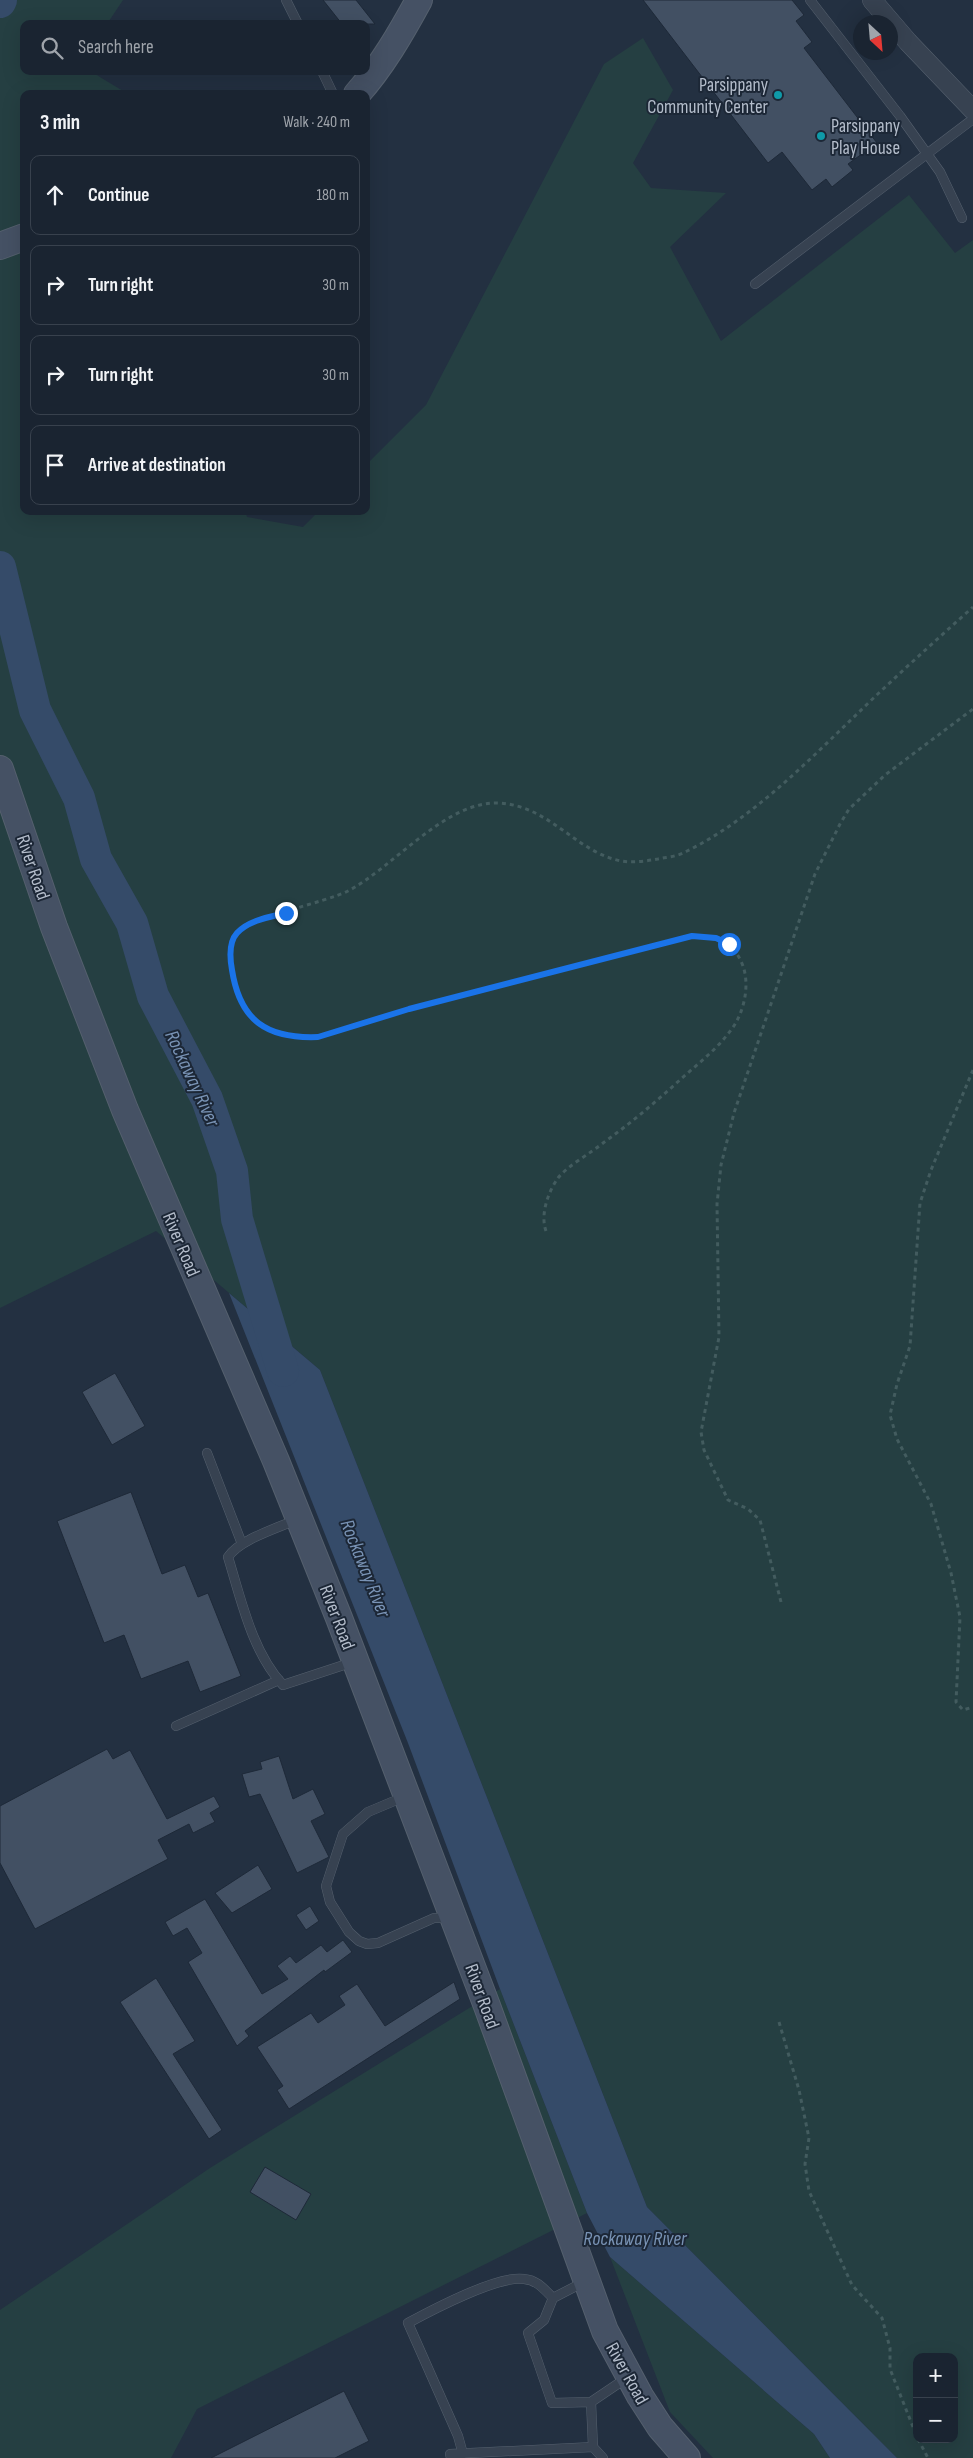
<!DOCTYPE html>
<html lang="en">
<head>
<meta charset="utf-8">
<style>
  :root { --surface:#1a2431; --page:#232c39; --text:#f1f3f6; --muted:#9fa4ab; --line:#38414d }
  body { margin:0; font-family:"Sofia Sans Condensed",sans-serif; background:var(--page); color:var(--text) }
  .controls { position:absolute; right:15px; bottom:15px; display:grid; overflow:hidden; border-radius:10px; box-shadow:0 5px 20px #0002 }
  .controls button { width:45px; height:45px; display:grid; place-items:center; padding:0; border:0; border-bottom:1px solid var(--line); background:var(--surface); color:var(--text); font:25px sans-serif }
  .compass { position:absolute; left:853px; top:15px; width:45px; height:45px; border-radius:50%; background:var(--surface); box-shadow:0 5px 20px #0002; rotate:154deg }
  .stop { position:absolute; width:15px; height:15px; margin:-11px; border:4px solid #1a73e8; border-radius:50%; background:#fff }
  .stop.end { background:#1a73e8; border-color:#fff; box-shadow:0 1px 5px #0008 }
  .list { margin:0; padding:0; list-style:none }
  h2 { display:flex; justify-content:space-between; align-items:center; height:65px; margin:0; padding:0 20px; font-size:21px }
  h2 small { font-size:16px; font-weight:400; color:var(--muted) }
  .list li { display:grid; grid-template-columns:32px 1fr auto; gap:15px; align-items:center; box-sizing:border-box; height:80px; margin:0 10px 10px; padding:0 10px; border:1px solid var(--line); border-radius:10px }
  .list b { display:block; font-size:19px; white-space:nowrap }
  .list em { font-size:16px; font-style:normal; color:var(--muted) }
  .icon { flex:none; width:28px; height:28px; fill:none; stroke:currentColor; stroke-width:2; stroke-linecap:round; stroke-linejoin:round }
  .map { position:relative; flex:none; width:973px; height:2458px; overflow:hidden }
  .search { position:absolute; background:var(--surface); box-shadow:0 5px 20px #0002; left:20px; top:20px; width:350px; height:55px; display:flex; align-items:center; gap:12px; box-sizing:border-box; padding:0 18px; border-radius:10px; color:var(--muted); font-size:19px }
  .panel { position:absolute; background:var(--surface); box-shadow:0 5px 20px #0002; left:20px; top:90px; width:350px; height:425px; border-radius:10px }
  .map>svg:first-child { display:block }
</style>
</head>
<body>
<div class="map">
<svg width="973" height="2458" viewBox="0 0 973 2458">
  <rect width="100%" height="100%" fill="#233041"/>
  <path fill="#253f42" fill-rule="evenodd" d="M0,0H123L107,24H24V71H90L128,94H24V511H245L247,517L303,527L319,511H366V465L426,405L604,64L643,38L673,90L633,163L651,188L726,193L670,247L721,341L909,195L955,253L973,240V2458H897L647,2207L320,1370L156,1231L0,1308ZM917,2357H954V2439H917Z
    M500,1989L587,2213L197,2409L171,2458H0V2310L210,2168Z
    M610,2257L814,2434L830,2458H713L670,2412Z"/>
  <path fill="#354b69" d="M229,1293L320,1370L647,2207L897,2458H830L814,2434L610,2257L587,2213L500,1989L408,1743Z"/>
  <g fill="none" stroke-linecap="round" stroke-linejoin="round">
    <path stroke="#354b69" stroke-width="32" d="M0,2L1,0
      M0,567L35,710L79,798L96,859L132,923L153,996L207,1099L232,1171L237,1219L283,1371"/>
  </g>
  <path fill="#425063" stroke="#1e2938" d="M323,0H356L375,24H342Z
    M643,0H792L804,15L796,21L812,42L804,48L877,143L848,164L853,170L832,187L826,179L812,190L782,152L768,163Z
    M115,1373L145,1426L112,1445L82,1392Z
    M131,1492L162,1574L185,1565L198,1597L208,1593L241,1676L200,1692L188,1661L141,1679L124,1635L104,1643L57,1521Z
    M107,1749L113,1759L130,1750L167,1819L214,1796L220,1807L210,1813L215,1822L193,1833L189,1824L158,1840L168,1859L35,1929L0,1863V1806Z
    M279,1756L293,1799L313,1789L325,1814L311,1821L329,1857L297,1873L260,1794L249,1797L242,1774L262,1769L260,1762Z
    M258,1865L272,1889L232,1913L215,1893Z
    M205,1899L262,1994L288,1979L277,1966L290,1956L296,1963L321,1945L327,1952L343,1940L352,1952L325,1972L324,1970L245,2031L249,2036L237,2046L188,1962L202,1953L187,1928L173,1936L165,1922Z
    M310,1906L319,1921L306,1930L296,1915Z
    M156,1978L195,2041L173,2054L222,2130L209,2139L120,2002Z
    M454,1982L460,1999L289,2109L277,2090L283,2086L257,2047L311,2013L318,2023L345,2005L339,1996L357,1984L385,2026Z
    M265,2167L311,2194L296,2220L250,2192Z
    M344,2391L369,2441L335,2458H211Z"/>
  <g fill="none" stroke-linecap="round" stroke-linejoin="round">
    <defs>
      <path id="lane" d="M286,0L298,24
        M810,0L900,116L940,172L962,218
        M322,71L333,94
        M755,284L973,119
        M207,1453L242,1544
        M298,1519C278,1528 240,1539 228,1557C241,1599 252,1652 283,1685L353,1662
        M176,1726L279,1680
        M406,1796L368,1812L343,1834L326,1886L330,1902L349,1932L359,1941L367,1944L378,1943L434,1918H450
        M584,2282L553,2298L544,2320L528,2333L552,2403L591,2402
        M593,2447L591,2402L628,2377
        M463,2454L458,2436L408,2323C432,2310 499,2275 524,2279C537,2280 544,2289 553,2298
        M451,2458L450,2454L593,2447L603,2458"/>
      <path id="street" d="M872,0L908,42L973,110"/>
      <path id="secondary" d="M357,94C382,66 401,33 419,0
        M0,246L24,237
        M0,769L54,927L125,1110L276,1461L339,1618L487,2006L605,2331L640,2396L660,2427L687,2458"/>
    </defs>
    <use href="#lane" stroke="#55606e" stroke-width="10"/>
    <use href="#street" stroke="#55606e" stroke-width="20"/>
    <use href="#secondary" stroke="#55606e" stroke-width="28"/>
    <path stroke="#435c5f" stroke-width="3" stroke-dasharray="4 4" stroke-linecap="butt" d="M973,1070L931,1170L920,1203L910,1346L897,1384L890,1415L897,1439L931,1504L951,1573L960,1617L956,1702L963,1710L973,1707
      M546,1231C540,1215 548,1192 558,1178C567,1166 591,1153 603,1143C631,1123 657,1101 682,1078C699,1063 717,1049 731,1030C744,1013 750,986 743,966C734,941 716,938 692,936L409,1009L318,1037C274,1038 242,1025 234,979C232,971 229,961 230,953C231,947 233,938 237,934C250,917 324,903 348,891C394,867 446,800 500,803C551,807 576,852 621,861C633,863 646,861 658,859C666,857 675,857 683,853C750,821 805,764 858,713C895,677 934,642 973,607
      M781,1602L760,1520L748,1509L728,1500L704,1450L701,1432L719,1337L717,1204L721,1165L734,1113L815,874L840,824L849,809L885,775L973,709
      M779,2022L799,2090L809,2138L805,2164L809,2191L852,2285L882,2318L890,2348V2369L917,2437
      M918,2439L928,2458"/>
    <use href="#lane" stroke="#374251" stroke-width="9"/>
    <use href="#street" stroke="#374251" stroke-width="19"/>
    <use href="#secondary" stroke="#455164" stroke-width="26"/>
  </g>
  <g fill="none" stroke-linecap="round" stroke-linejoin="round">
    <path stroke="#1a73e8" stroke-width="6" d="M286,913C270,917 249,920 237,933C228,943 230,959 232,970C240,1021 267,1039 318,1037L409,1009L692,936L716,938L729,944"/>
  </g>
  <g fill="#0f9aa8" stroke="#1c2736" stroke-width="2">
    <circle cx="778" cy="95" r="5"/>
    <circle cx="821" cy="136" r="5"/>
  </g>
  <g text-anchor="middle" stroke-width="4" stroke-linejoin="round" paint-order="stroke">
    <g font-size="19" fill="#b4bdcb" stroke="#1c2736" text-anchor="end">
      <text x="768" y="91">Parsippany<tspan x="768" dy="22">Community Center</tspan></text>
      <text x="831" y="132" text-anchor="start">Parsippany<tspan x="831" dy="22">Play House</tspan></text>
    </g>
    <g font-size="19" fill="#b4bdcb" stroke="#1c2736">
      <text transform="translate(34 867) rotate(71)" y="7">River Road</text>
      <text transform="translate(182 1244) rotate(67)" y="7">River Road</text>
      <text transform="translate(338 1617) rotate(69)" y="7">River Road</text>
      <text transform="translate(483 1996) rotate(70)" y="7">River Road</text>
      <text transform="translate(628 2373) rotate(61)" y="7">River Road</text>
    </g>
    <g font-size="20" font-style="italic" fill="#7993b5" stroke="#1c2736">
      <text transform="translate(193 1078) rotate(65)" y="7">Rockaway River</text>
      <text transform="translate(366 1568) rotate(68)" y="7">Rockaway River</text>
      <text x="635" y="2245">Rockaway River</text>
    </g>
  </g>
</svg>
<div class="controls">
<button>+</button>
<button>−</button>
</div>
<svg class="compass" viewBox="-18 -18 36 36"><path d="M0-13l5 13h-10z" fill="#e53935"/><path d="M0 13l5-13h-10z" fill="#9fa4ab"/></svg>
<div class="stop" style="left:729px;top:944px"></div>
<div class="stop end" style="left:286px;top:913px"></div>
<div class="search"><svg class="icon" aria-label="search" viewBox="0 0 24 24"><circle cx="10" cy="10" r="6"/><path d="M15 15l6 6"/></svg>Search here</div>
<section class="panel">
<h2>3 min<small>Walk · 240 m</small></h2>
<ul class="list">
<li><svg class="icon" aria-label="ahead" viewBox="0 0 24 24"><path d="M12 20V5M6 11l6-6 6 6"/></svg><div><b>Continue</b></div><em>180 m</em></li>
<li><svg class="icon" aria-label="right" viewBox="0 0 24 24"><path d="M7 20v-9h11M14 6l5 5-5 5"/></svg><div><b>Turn right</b></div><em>30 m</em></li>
<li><svg class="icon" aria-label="right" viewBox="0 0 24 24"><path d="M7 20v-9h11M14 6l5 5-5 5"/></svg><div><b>Turn right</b></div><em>30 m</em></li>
<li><svg class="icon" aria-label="arrive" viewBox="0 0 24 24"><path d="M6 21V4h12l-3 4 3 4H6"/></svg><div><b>Arrive at destination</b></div></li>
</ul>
</section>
</div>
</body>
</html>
